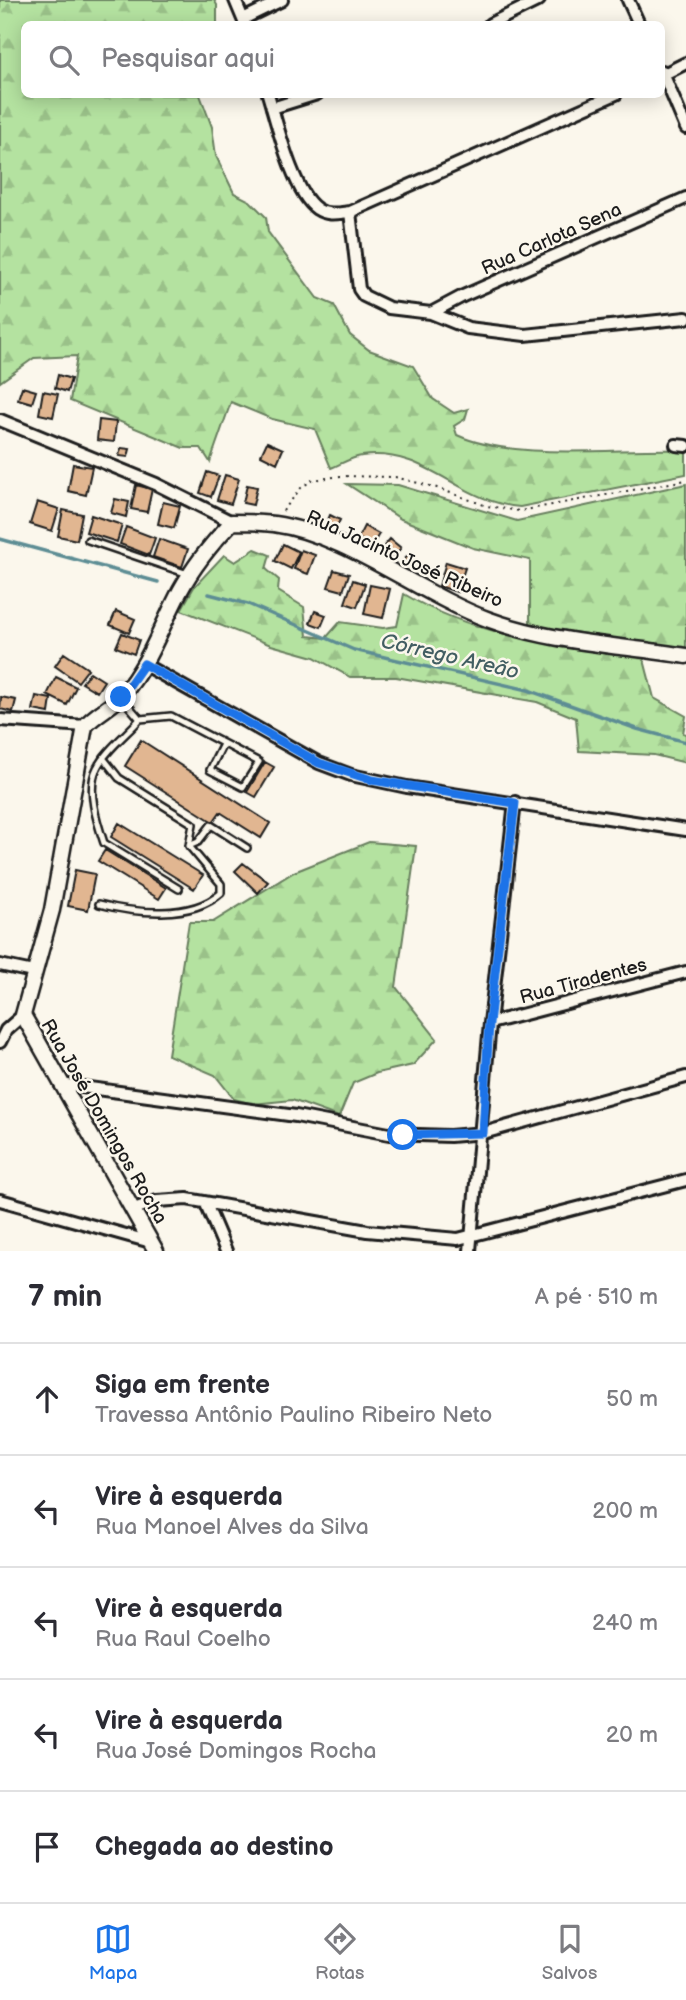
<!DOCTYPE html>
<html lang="pt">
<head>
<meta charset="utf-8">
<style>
  :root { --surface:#fff; --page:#f7f7f7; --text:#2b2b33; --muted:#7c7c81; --line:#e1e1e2; --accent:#1a73e8 }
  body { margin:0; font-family:"Balsamiq Sans",sans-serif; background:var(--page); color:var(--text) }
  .stop { position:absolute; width:21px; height:21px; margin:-16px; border:5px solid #1a73e8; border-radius:50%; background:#fff }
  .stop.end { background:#1a73e8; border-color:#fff; box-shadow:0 2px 7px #0008 }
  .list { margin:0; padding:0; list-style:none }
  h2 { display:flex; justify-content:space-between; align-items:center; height:91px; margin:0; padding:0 28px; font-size:30px }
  h2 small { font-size:23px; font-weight:400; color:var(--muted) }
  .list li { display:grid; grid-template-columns:46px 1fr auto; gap:21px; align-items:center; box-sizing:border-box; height:112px; padding:0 28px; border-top:2px solid var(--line) }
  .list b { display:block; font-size:26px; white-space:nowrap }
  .list p { margin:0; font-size:23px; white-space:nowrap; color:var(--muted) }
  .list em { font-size:23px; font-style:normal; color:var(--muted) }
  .icon { flex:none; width:38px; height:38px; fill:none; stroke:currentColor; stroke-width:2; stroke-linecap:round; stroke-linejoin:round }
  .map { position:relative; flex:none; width:686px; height:1251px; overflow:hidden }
  .search { position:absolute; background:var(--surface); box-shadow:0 4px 18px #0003; left:21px; right:21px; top:21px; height:77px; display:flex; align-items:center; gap:18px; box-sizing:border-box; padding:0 24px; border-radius:10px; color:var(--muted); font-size:26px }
  .sheet { height:651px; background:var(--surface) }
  nav { display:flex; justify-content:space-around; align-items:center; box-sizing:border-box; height:98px; border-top:2px solid var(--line); background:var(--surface); font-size:19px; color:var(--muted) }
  nav a { display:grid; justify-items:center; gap:4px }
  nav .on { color:var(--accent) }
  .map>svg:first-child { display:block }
</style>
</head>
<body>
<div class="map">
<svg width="686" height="1251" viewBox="0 0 686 1251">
  <defs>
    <pattern id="forest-firs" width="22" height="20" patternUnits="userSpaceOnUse" patternTransform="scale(1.75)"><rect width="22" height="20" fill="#b4e2a0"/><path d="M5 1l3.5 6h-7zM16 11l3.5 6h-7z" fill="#9ac189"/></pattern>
  </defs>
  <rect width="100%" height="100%" fill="#fbf7ec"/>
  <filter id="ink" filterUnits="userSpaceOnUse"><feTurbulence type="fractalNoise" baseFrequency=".0143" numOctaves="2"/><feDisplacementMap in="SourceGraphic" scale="14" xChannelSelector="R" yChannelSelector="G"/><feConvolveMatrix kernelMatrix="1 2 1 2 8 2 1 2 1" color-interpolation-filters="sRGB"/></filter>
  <g filter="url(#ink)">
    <path fill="url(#forest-firs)" stroke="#687f5e" stroke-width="2" d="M0,0H214L217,5V24H24V94L200,95L212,127L216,156L234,193L250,201L266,217L268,232L317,298L334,305L350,335L369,350L413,366L433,399L454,413L468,409L465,419L454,426L457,435C516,462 620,447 686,450V474L520,507C458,502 426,447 362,456C352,457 341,464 331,468L315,429L272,419L231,402L210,462L201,448H183L70,401L77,356L34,358L0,382Z
      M347,484L398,485L517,521L686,484V650L530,625V560L473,548L401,519Z
      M255,549L270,555L266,569L279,580L278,591L304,607L307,636L326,638L340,622L383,628L397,626L404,594C478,638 560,645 643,656L654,698L686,716L683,733L686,734V763L654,755L579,751L576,718L537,702L396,677H350L314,657L271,645L181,610L194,587L224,555L235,562Z
      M369,842L416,846L396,987L437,1039L413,1065L377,1073L353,1083L339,1117L292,1100L253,1104L234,1099L215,1075L168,1055L189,922H213L294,872Z"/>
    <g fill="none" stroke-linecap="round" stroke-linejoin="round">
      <path stroke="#5d8d94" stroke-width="3.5" d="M0,539L158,582
        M209,594L248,604L354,650L528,690L637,729L686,742"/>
    </g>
    <path fill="#e1b691" stroke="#1c1c1c" stroke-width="2" d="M58,375L71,379L67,392L55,388Z
      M22,387L36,391L32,403L18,399Z
      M43,391L58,394L53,417L39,414Z
      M99,420L116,422L114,442L97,440Z
      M267,442L283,449L277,463L261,455Z
      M121,448L130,449L128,457L119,456Z
      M73,464L92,467L86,495L68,491Z
      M207,472L219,476L211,497L200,493Z
      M225,475L239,479L231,504L217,500Z
      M136,485L152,489L147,512L131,509Z
      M247,485L257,487L253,505L243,503Z
      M115,499L129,502L126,517L111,513Z
      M37,502L59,509L52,531L30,524Z
      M163,502L180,506L174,528L158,524Z
      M63,510L82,514L77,540L58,536Z
      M91,515L122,525L117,542L86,532Z
      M330,515L340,520L333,534L324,529Z
      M364,526L379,534L372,546L358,538Z
      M126,527L155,538L149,555L120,544Z
      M159,539L188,549L182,567L153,557Z
      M390,539L401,548L391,560L380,551Z
      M283,544L299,552L291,569L275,561Z
      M301,550L315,555L308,574L294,569Z
      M407,556L416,562L412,568L403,562Z
      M446,562L465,568L457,592L439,586Z
      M334,570L349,574L343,591L328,587Z
      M353,580L365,584L357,607L345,603Z
      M370,585L390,589L383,618L364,614Z
      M116,611L135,619L129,633L110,625Z
      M315,611L326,615L321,627L310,623Z
      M122,633L139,640L134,654L116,647Z
      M64,653L88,669L78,682L55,666Z
      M90,672L104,681L97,692L82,683Z
      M56,677L76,687L67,705L47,695Z
      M36,696L51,699L49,713L33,710Z
      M1,697L16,700L13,712L0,709Z
      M141,740L270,823L261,838L220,812L213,822L125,766Z
      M265,762L274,767L256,797L247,792Z
      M119,823L203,875L194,889L111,837Z
      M105,850L166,888L159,899L98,861Z
      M243,863L268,882L258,893L235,871Z
      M75,870L95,874L88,910L68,906Z"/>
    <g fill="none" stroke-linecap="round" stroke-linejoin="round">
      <defs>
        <path id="lane" d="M88,540L188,574
          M121,697L140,719
          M189,846L198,842L211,825L247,848
          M179,889L104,843C97,822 86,789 97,768C105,751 127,734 140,719L171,716L259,762L243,787L210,770L223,744
          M99,904C134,913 191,920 221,893V884L189,846L193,824L119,778L104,759"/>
        <path id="street" d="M235,0L245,24
          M628,0L639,24
          M243,19L282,0
          M490,24L539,0
          M662,71L686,128
          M662,75L686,63
          M268,94C277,123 293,193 317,209C327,216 339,213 350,212L359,289L364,296L389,308L431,313L468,328L525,335L686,318
          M272,108L317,94
          M350,212L616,94
          M431,313L463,296L686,198
          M0,420L156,484L232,522
          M676,445L686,446
          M143,664L319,763L351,775L407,787L686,830
          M0,720L85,726
          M0,965L33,972
          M490,1023L686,972
          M0,1042L6,1030L23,1015
          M60,1084L296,1116L389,1134L450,1136L483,1133L686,1077
          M0,1200L151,1242
          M206,1204L226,1251
          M134,1209L157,1201L187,1199L367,1231L458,1239L686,1180
          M470,1251L490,1023L515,802"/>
        <path id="secondary" d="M156,1251L23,1015L52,910L85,726C96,713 112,707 122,695C148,666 162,625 180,591C193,567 213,542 232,522C246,522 260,522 274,524C347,534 419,594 487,619C551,643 620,645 686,656"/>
      </defs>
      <use href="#lane" stroke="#1c1c1c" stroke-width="10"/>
      <use href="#street" stroke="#1c1c1c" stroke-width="16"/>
      <use href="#secondary" stroke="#1c1c1c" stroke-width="19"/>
      <path stroke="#1c1c1c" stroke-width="2" stroke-dasharray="2 5" stroke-linecap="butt" d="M283,511L301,488L312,480L341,476L395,477L434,487L487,506L520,511L686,480"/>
      <use href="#lane" stroke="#fbf7ec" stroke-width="5"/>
      <use href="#street" stroke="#fbf7ec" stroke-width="10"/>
      <use href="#secondary" stroke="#fbf7ec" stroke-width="14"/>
    </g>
  </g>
  <g fill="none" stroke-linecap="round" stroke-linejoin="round" filter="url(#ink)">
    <path stroke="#1a73e8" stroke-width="9" d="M121,697L144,664L319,763L372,780L515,803L489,1023L483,1133L403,1135"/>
  </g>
  <g text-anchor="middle" stroke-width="5" stroke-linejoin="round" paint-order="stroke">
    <g font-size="19" fill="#1c1c1c" stroke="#fbf7ec">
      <text transform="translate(551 238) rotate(-24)" y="7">Rua Carlota Sena</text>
      <text transform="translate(405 558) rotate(24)" y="7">Rua Jacinto José Ribeiro</text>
      <text transform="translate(583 980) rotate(-15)" y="7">Rua Tiradentes</text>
      <text transform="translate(105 1121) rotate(60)" y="7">Rua José Domingos Rocha</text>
    </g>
    <g font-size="21" font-style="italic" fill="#425e62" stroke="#fbf7ec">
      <text transform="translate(450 656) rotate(13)" y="7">Córrego Areão</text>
    </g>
  </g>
</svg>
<div class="stop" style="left:403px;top:1135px"></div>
<div class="stop end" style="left:121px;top:697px"></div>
<div class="search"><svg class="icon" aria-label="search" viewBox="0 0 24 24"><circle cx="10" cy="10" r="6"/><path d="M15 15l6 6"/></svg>Pesquisar aqui</div>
</div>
<section class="sheet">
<h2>7 min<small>A pé · 510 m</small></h2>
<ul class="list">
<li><svg class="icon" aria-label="ahead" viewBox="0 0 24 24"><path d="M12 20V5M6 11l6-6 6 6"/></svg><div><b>Siga em frente</b><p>Travessa Antônio Paulino Ribeiro Neto</p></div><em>50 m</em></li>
<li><svg class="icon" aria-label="left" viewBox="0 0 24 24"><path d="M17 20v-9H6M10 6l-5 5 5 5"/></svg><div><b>Vire à esquerda</b><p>Rua Manoel Alves da Silva</p></div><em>200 m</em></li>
<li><svg class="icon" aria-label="left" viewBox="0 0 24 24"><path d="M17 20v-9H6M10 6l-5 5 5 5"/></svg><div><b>Vire à esquerda</b><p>Rua Raul Coelho</p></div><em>240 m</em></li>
<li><svg class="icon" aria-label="left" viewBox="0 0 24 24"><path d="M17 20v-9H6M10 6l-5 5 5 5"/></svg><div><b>Vire à esquerda</b><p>Rua José Domingos Rocha</p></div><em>20 m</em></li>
<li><svg class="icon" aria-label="arrive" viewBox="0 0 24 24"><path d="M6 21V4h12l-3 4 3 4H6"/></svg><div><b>Chegada ao destino</b></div></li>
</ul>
</section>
<nav>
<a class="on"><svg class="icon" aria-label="map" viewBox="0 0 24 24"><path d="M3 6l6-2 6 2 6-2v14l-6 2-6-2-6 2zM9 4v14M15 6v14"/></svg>Mapa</a>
<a><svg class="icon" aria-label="directions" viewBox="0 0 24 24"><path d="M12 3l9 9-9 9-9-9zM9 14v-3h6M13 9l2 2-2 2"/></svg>Rotas</a>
<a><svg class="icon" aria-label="saved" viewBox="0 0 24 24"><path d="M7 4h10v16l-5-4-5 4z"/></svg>Salvos</a>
</nav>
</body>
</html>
